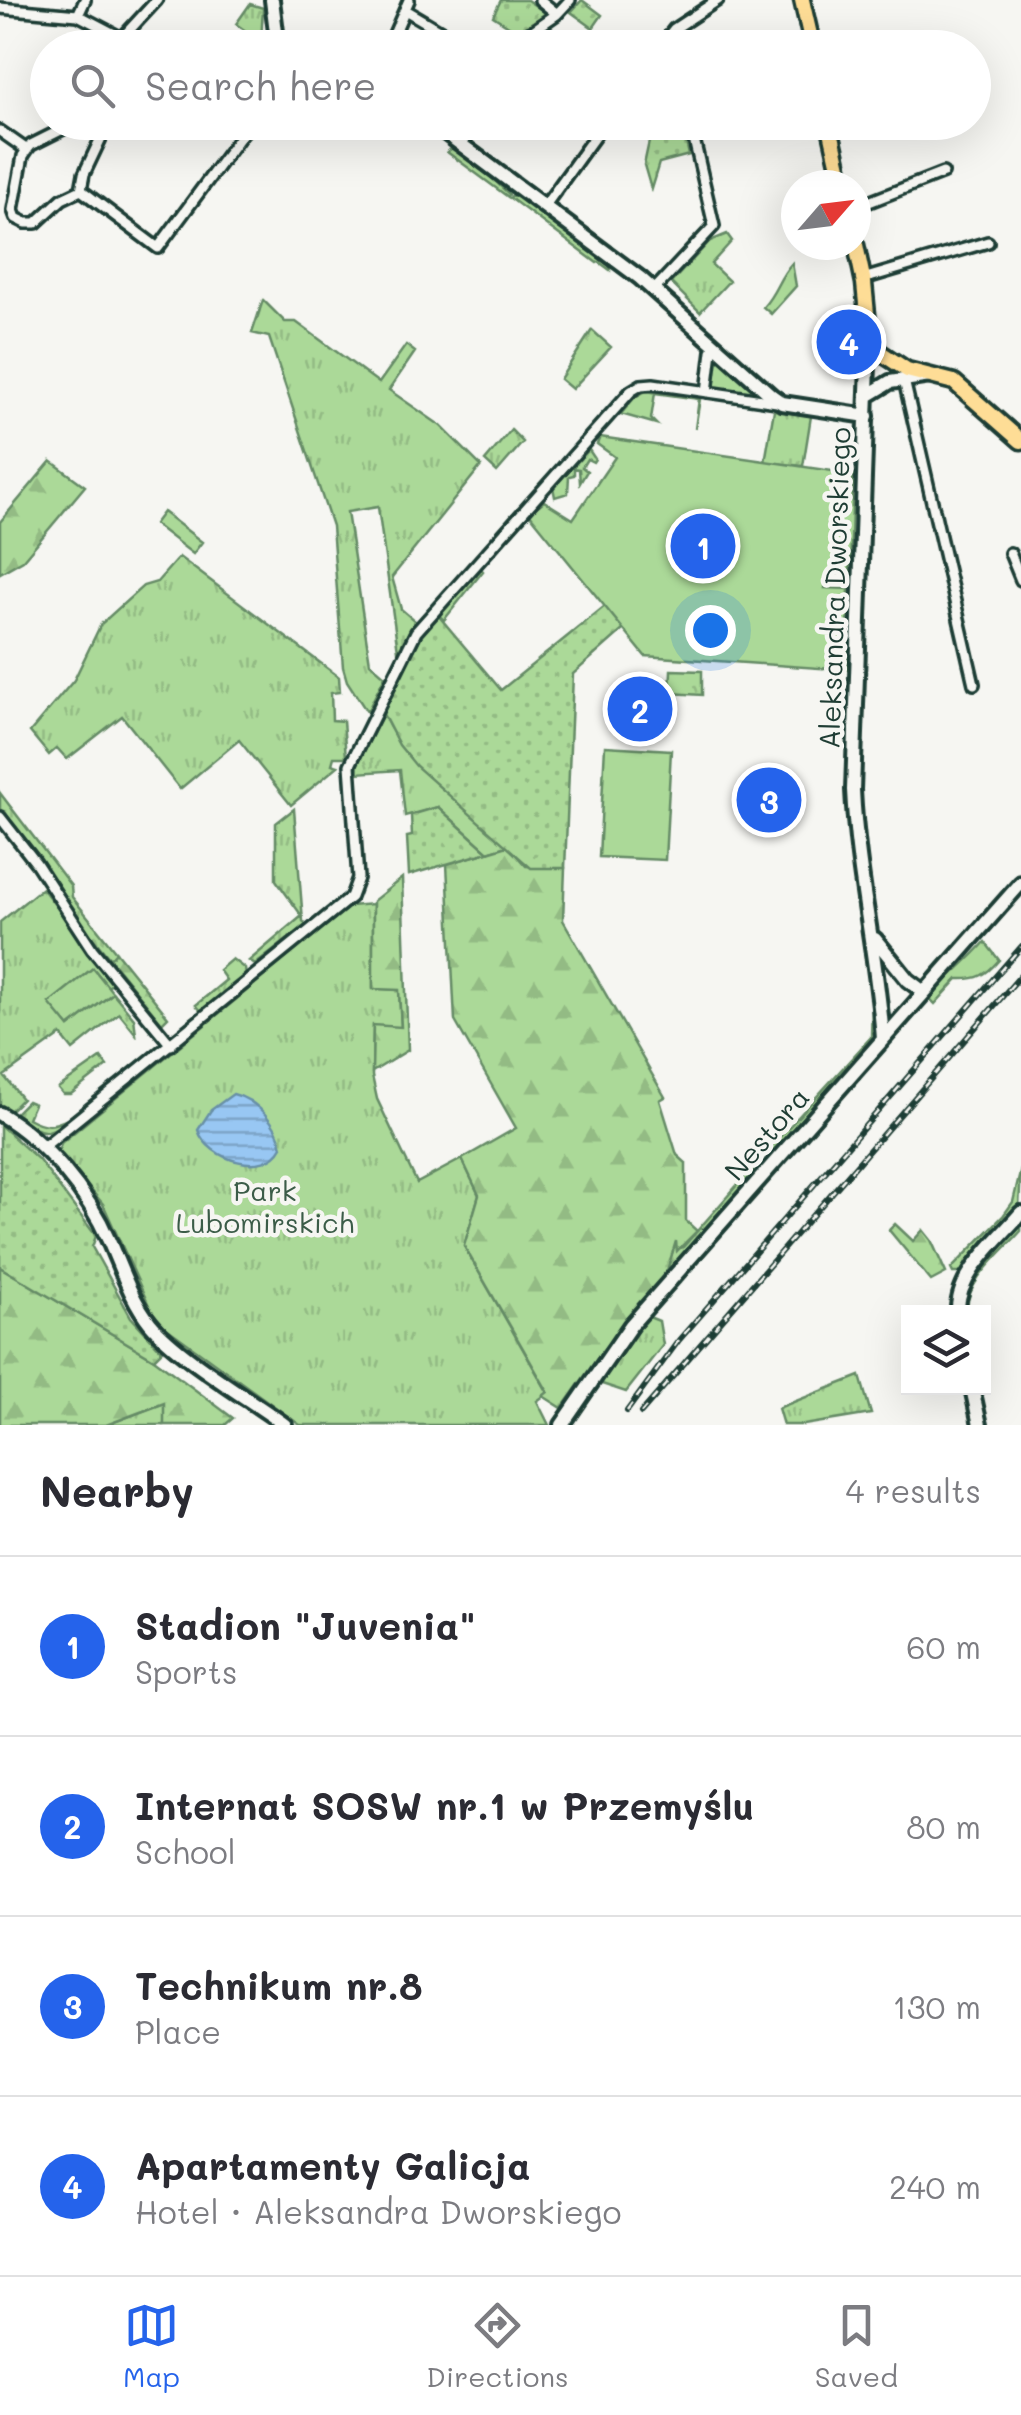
<!DOCTYPE html>
<html lang="en">
<head>
<meta charset="utf-8">
<style>
  :root { --surface:#fff; --page:#f7f7f7; --text:#2b2b33; --muted:#7c7c81; --line:#e1e1e2; --accent:#2563eb }
  body { margin:0; font-family:Mali,sans-serif; background:var(--page); color:var(--text) }
  .controls { position:absolute; right:30px; bottom:30px; display:grid; overflow:hidden; border-radius:0px; box-shadow:0 10px 40px #0002 }
  .controls button { width:90px; height:90px; display:grid; place-items:center; padding:0; border:0; border-bottom:2px solid var(--line); background:var(--surface); color:var(--text); font:50px sans-serif }
  .compass { position:absolute; left:781px; top:170px; width:90px; height:90px; border-radius:50%; background:var(--surface); box-shadow:0 10px 40px #0002; rotate:62deg }
  .you { position:absolute; left:710px; top:630px; width:35px; height:35px; margin:-25px; border:8px solid #fff; border-radius:50%; background:#1a73e8; box-shadow:0 0 0 15px #1a73e833 }
  .badge { display:grid; place-items:center; width:65px; height:65px; border-radius:50%; background:var(--accent); color:#fff; font-size:32px; font-weight:700 }
  .pin { position:absolute; translate:-50% -50%; border:5px solid #fff; box-shadow:0 2px 10px #0006 }
  .list { margin:0; padding:0; list-style:none }
  h2 { display:flex; justify-content:space-between; align-items:center; height:130px; margin:0; padding:0 40px; font-size:42px }
  h2 small { font-size:32px; font-weight:400; color:var(--muted) }
  .list li { display:grid; grid-template-columns:65px 1fr auto; gap:30px; align-items:center; box-sizing:border-box; height:180px; padding:0 40px; border-top:2px solid var(--line) }
  .list b { display:block; font-size:38px; white-space:nowrap }
  .list p { margin:0; font-size:32px; white-space:nowrap; color:var(--muted) }
  .list em { font-size:32px; font-style:normal; color:var(--muted) }
  .icon { flex:none; width:55px; height:55px; fill:none; stroke:currentColor; stroke-width:2; stroke-linecap:round; stroke-linejoin:round }
  .map { position:relative; flex:none; width:1021px; height:1425px; overflow:hidden }
  .search { position:absolute; background:var(--surface); box-shadow:0 10px 40px #0002; left:30px; right:30px; top:30px; height:110px; display:flex; align-items:center; gap:25px; box-sizing:border-box; padding:0 35px; border-radius:55px; color:var(--muted); font-size:38px }
  .sheet { height:850px; background:var(--surface) }
  nav { display:flex; justify-content:space-around; align-items:center; box-sizing:border-box; height:140px; border-top:2px solid var(--line); background:var(--surface); font-size:28px; color:var(--muted) }
  nav a { display:grid; justify-items:center; gap:5px }
  nav .on { color:var(--accent) }
  .map>svg:first-child { display:block }
</style>
</head>
<body>
<div class="map">
<svg width="1021" height="1425" viewBox="0 0 1021 1425">
  <defs>
    <pattern id="grass-tufts" width="24" height="20" patternUnits="userSpaceOnUse" patternTransform="scale(2.5)"><rect width="24" height="20" fill="#abd998"/><path d="M3 7l-1-3M5 7V3M7 7l1-3M15 17l-1-3M17 17v-4M19 17l1-3" fill="none" stroke="#93bb84"/></pattern>
    <pattern id="forest-firs" width="22" height="20" patternUnits="userSpaceOnUse" patternTransform="scale(2.5)"><rect width="22" height="20" fill="#abd998"/><path d="M5 1l3.5 6h-7zM16 11l3.5 6h-7z" fill="#93bb84"/></pattern>
    <pattern id="garden-dots" width="8" height="8" patternUnits="userSpaceOnUse" patternTransform="scale(2.5)"><rect width="8" height="8" fill="#abd998"/><path d="M2 2h.1M6 6h.1" fill="none" stroke="#93bb84" stroke-width="1.8" stroke-linecap="round"/></pattern>
    <pattern id="water-rules" width="6" height="5" patternUnits="userSpaceOnUse" patternTransform="scale(2.5)"><rect width="6" height="5" fill="#98c7f3"/><path d="M0 2.5h6" fill="none" stroke="#7ba3c6"/></pattern>
  </defs>
  <rect width="100%" height="100%" fill="#f6f6f2"/>
  <filter id="ink" filterUnits="userSpaceOnUse"><feTurbulence type="fractalNoise" baseFrequency=".01" numOctaves="2"/><feDisplacementMap in="SourceGraphic" scale="20" xChannelSelector="R" yChannelSelector="G"/><feConvolveMatrix kernelMatrix="1 2 1 2 8 2 1 2 1" color-interpolation-filters="sRGB"/></filter>
  <g filter="url(#ink)">
    <path fill="url(#grass-tufts)" stroke="#658b66" stroke-width="2.5" d="M250,4L263,8L261,42L236,24Z
      M452,148L478,165L509,194L508,197L447,152Z
      M727,234L732,241L711,264L729,281L700,312L671,283L710,241Z
      M792,263L796,286L771,314L763,307C777,292 778,278 792,263Z
      M263,300L285,322H296L379,383L406,345L415,352L389,390L441,426L481,466L392,577L401,609L415,621L398,651L378,507L347,512L370,663L385,676L367,712L347,681L343,667L332,526L269,337L252,333Z
      M592,330L611,347L572,389L560,379Z
      M720,358L759,392V395L714,387L717,360Z
      M646,391L700,399L695,429L699,399L655,393L651,419L656,424L621,414L635,397Z
      M774,410L811,416L803,466L765,462Z
      M511,430L523,442L497,472L485,461Z
      M589,450L595,459L593,462L587,459L582,467L587,471L580,483L579,469L574,468V475L569,476L568,493L555,497L553,487Z
      M163,512L202,542L193,554L154,524Z
      M179,557L339,677L340,692L331,693L332,720L343,721L346,757H334L332,764L338,766L291,805L239,740L180,789L122,716L67,759L57,748L49,755L30,732L74,680L101,624L143,586L157,582Z
      M480,568L483,571L444,620L437,614Z
      M671,670L702,671V695L670,693Z
      M383,714C409,773 466,801 508,846L488,852L438,807L405,816L400,770L357,773L358,763Z
      M0,793L71,886L72,897L116,952L110,959L75,916L43,866L0,809Z
      M294,809L303,921L306,925L255,965L249,961L302,916L276,880V823Z
      M42,888L114,982L108,987L93,968L50,1003L69,1027L113,993L134,1018L136,1034L119,1013L73,1050L61,1035L4,1076L22,1099L10,1111L0,1105V922Z
      M373,904V988L399,990L401,1028L373,1026L372,1076L377,1099L417,1183L462,1159L479,1195L464,1246L548,1393L537,1401L549,1425H300L165,1327L151,1310L103,1204L58,1152L61,1143L350,906Z
      M232,959L245,969L246,976L202,1012L196,1005L226,980L219,970Z
      M872,1004L877,1030L873,1043L777,1151L768,1150L871,1037Z
      M101,1058L107,1066L71,1094H63L58,1088Z
      M27,1101L34,1104L28,1118C46,1128 53,1126 70,1118C42,1141 40,1131 15,1113Z
      M753,1167V1179L666,1274L677,1236L683,1247Z
      M1021,1169L1019,1207L964,1273H953L951,1269L1003,1216L1013,1202Z
      M1021,1224V1231C1004,1251 962,1284 968,1312H965C963,1278 1000,1249 1021,1224Z
      M649,1317L659,1321L663,1345L626,1392L599,1383L624,1345Z
      M860,1376L871,1414L804,1425H783L778,1408Z
      M165,1403L164,1425H106Z"/>
    <path fill="url(#forest-firs)" stroke="#658b66" stroke-width="2.5" d="M512,195L529,202L610,261V270L599,262L597,263L510,198Z
      M51,461L85,486L23,560L0,573V522Z
      M508,846L526,866L565,868L563,920L665,1097L660,1100L677,1155L686,1163V1221L697,1231L677,1251L676,1241L666,1274L603,1350L562,1408L543,1396L548,1392L464,1246L479,1195L462,1159L516,1128L455,1021L447,864Z
      M402,878L408,1050L372,1072L373,1025L401,1027L399,990L373,989V901Z
      M985,942L999,960C986,975 978,980 958,979L935,1004L929,998C947,977 967,963 985,942Z
      M116,952L168,1017L162,1023L110,959Z
      M895,1224L913,1241L923,1230L931,1240L946,1273L931,1281L889,1230Z
      M0,1267L154,1359L233,1418L225,1425H164V1403L106,1425H0Z"/>
    <path fill="url(#garden-dots)" stroke="#658b66" stroke-width="2.5" d="M501,0H527L546,13L518,32L493,16Z
      M582,0L602,15L593,28L571,12Z
      M683,129L689,155L659,163L651,189L644,165L650,137Z
      M605,606L624,629L573,674L565,868H531L416,766L399,745L383,714L425,628L437,614L501,690Z
      M438,807L488,852L409,875L407,837L412,836L411,815Z
      M0,1125L38,1159L96,1236L92,1247L131,1317L162,1351L154,1359L0,1267Z"/>
    <path fill="#abd998" stroke="#658b66" stroke-width="2.5" d="M600,437L853,474L850,574L828,573L825,588L849,589L847,670L645,656L529,513L544,501L573,519L615,457L597,444Z
      M605,746L671,750L665,860L599,857Z
      M93,968L113,993L69,1027L49,1003Z"/>
    <path fill="url(#water-rules)" stroke="#6890a7" stroke-width="2.5" d="M233,1094C256,1099 278,1124 282,1147C266,1178 208,1160 198,1130L211,1110Z"/>
    <g fill="none" stroke-linecap="round" stroke-linejoin="round">
      <defs>
        <path id="street" d="M540,0L557,14
          M0,8L78,15L122,38L157,0
          M405,10L469,48
          M78,15L85,0
          M388,48L409,0
          M508,48L557,14L570,0
          M659,48L674,29L718,0
          M97,122L101,138L84,174L81,190L158,248L251,122
          M577,122L595,136
          M0,131L27,150L31,145L77,122
          M27,150L23,156L13,210L16,218L26,223H36L62,199L81,190
          M544,207L605,122
          M856,207L943,173
          M863,279L988,242
          M654,290L714,226L690,122
          M904,380L974,684
          M707,392L712,351L716,346
          M1010,553L1021,580
          M0,817L36,863L92,949L171,1045
          M42,1148L351,897L358,878L350,765L416,632L631,391L641,385L653,384L777,402"/>
        <path id="secondary" d="M272,0L278,48
          M431,122L640,278L772,396L782,403L867,416
          M869,335L853,790C857,874 877,955 883,1039
          M867,396L890,382L930,376
          M875,939L908,980L924,992
          M0,1114C45,1141 88,1192 109,1241C121,1268 131,1299 150,1323C178,1357 248,1398 285,1425
          M958,1312C956,1275 998,1240 1021,1213
          M972,1388L980,1425
          M562,1425L631,1325L1021,883"/>
        <path id="primary" d="M802,0L813,48
          M829,122L843,185
          M856,245L864,283L869,335L878,351L907,370L954,382L1021,441"/>
      </defs>
      <use href="#street" stroke="#1f3d34" stroke-width="16"/>
      <use href="#secondary" stroke="#1f3d34" stroke-width="20"/>
      <use href="#primary" stroke="#1f3d34" stroke-width="21"/>
      <use href="#street" stroke="#f6f6f2" stroke-width="9"/>
      <use href="#secondary" stroke="#f6f6f2" stroke-width="12"/>
      <use href="#primary" stroke="#fedd96" stroke-width="14"/>
      <defs>
        <path id="rail" d="M627,1411L679,1340L1021,947
          M641,1413L1021,975"/>
      </defs>
      <use href="#rail" stroke="#1f3d34" stroke-width="6"/>
      <use href="#rail" stroke="#f6f6f2" stroke-width="2.5" stroke-dasharray="8" stroke-linecap="butt"/>
    </g>
  </g>
  <g text-anchor="middle" stroke-width="9" stroke-linejoin="round" paint-order="stroke">
    <g font-size="28" fill="#1f3d34" stroke="#f6f6f2">
      <text transform="translate(835 588) rotate(-88)" y="10">Aleksandra Dworskiego</text>
      <text transform="translate(767 1134) rotate(-49)" y="10">Nestora</text>
    </g>
    <g font-size="28" fill="#3b5c48" stroke="#f6f6f2">
      <text x="265" y="1201">Park<tspan x="265" dy="32">Lubomirskich</tspan></text>
    </g>
  </g>
</svg>
<div class="controls">
<button><svg class="icon" aria-label="layers" viewBox="0 0 24 24"><path d="M12 4l9 5-9 5-9-5zM3 14l9 5 9-5"/></svg></button>
</div>
<svg class="compass" viewBox="-18 -18 36 36"><path d="M0-13l5 13h-10z" fill="#e53935"/><path d="M0 13l5-13h-10z" fill="#7c7c81"/></svg>
<div class="you"></div>
<div class="pin badge" style="left:703px;top:546px">1</div>
<div class="pin badge" style="left:640px;top:709px">2</div>
<div class="pin badge" style="left:769px;top:800px">3</div>
<div class="pin badge" style="left:849px;top:342px">4</div>
<div class="search"><svg class="icon" aria-label="search" viewBox="0 0 24 24"><circle cx="10" cy="10" r="6"/><path d="M15 15l6 6"/></svg>Search here</div>
</div>
<section class="sheet">
<h2>Nearby<small>4 results</small></h2>
<ul class="list">
<li><span class="badge">1</span><div><b>Stadion &quot;Juvenia&quot;</b><p>Sports</p></div><em>60 m</em></li>
<li><span class="badge">2</span><div><b>Internat SOSW nr.1 w Przemyślu</b><p>School</p></div><em>80 m</em></li>
<li><span class="badge">3</span><div><b>Technikum nr.8</b><p>Place</p></div><em>130 m</em></li>
<li><span class="badge">4</span><div><b>Apartamenty Galicja</b><p>Hotel · Aleksandra Dworskiego</p></div><em>240 m</em></li>
</ul>
</section>
<nav>
<a class="on"><svg class="icon" aria-label="map" viewBox="0 0 24 24"><path d="M3 6l6-2 6 2 6-2v14l-6 2-6-2-6 2zM9 4v14M15 6v14"/></svg>Map</a>
<a><svg class="icon" aria-label="directions" viewBox="0 0 24 24"><path d="M12 3l9 9-9 9-9-9zM9 14v-3h6M13 9l2 2-2 2"/></svg>Directions</a>
<a><svg class="icon" aria-label="saved" viewBox="0 0 24 24"><path d="M7 4h10v16l-5-4-5 4z"/></svg>Saved</a>
</nav>
</body>
</html>
